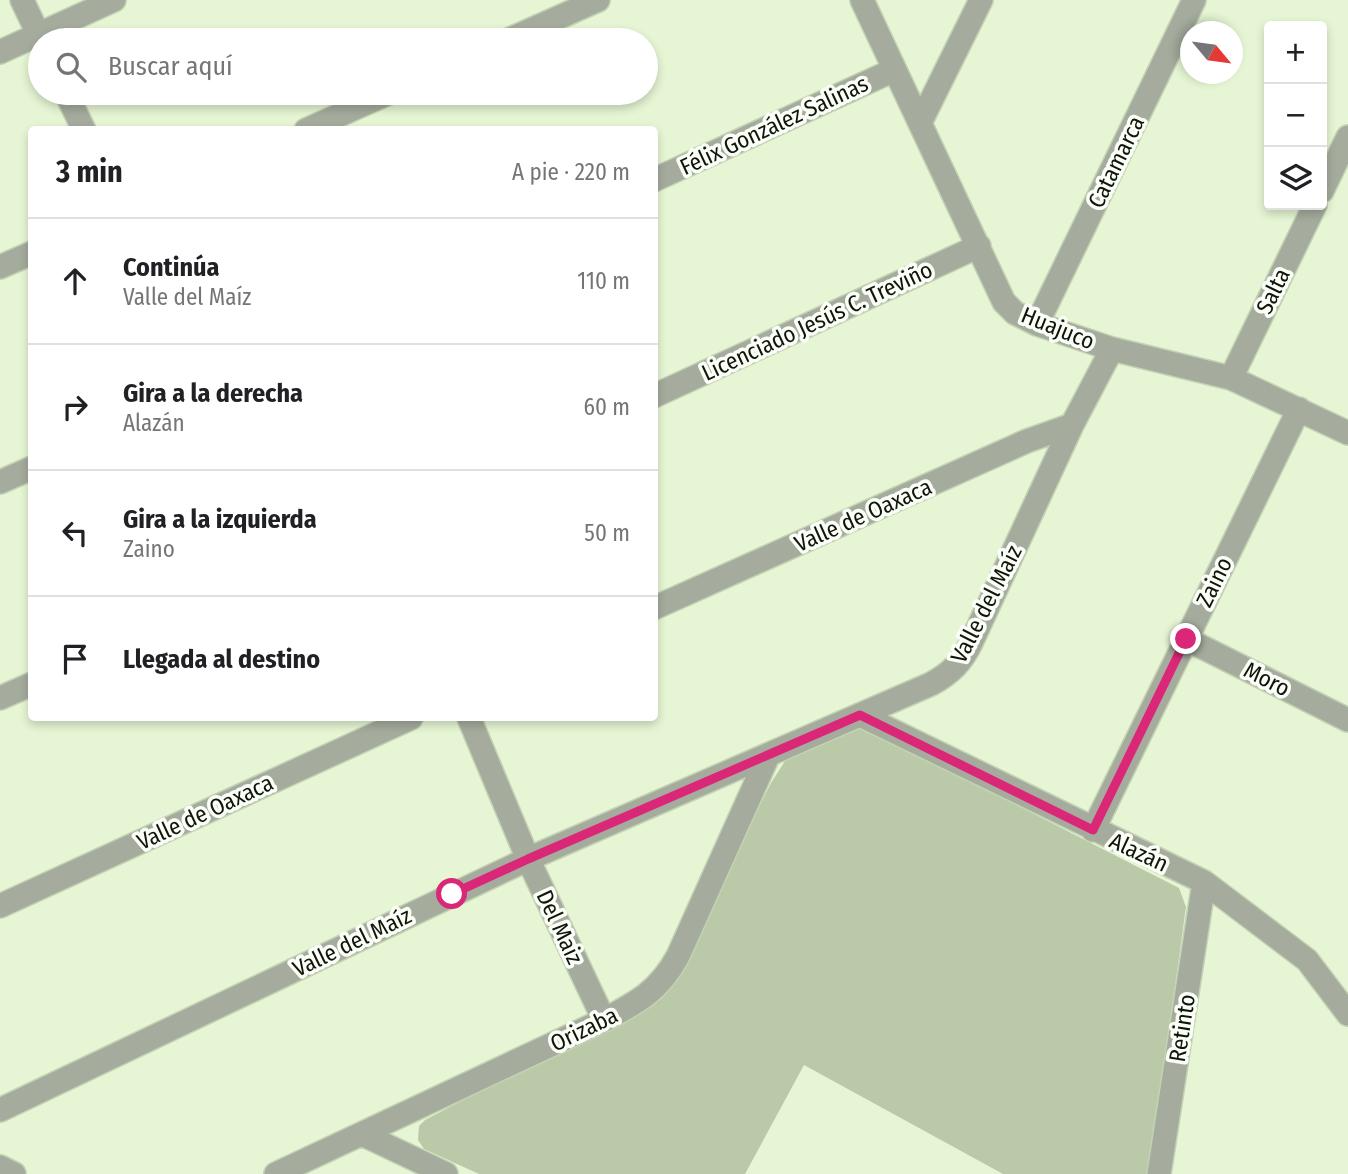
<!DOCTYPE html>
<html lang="es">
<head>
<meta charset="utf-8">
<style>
  :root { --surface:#fff; --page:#f2f2f2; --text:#202124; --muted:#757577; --line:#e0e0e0 }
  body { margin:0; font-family:"Fira Sans Condensed",sans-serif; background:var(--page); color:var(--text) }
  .controls { position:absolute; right:21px; top:21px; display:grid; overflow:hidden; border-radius:7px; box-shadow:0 4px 10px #0003 }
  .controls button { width:63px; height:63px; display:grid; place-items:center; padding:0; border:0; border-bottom:2px solid var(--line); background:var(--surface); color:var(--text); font:35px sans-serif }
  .compass { position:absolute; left:1180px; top:21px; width:63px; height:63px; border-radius:50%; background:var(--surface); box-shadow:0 4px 10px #0003; rotate:119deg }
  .stop { position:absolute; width:21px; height:21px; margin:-16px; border:5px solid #db2777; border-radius:50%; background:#fff }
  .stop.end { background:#db2777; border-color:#fff; box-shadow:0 2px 7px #0008 }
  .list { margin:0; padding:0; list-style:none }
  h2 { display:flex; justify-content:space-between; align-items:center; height:91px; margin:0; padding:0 28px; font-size:30px }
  h2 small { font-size:23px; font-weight:400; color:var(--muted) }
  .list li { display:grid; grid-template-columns:46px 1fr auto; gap:21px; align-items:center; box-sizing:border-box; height:126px; padding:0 28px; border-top:2px solid var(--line) }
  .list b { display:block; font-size:26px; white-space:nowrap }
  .list p { margin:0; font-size:23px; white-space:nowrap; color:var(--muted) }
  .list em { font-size:23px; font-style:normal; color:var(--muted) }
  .icon { flex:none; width:38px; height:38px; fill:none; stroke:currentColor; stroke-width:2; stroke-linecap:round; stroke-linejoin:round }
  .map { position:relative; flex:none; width:1348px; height:1174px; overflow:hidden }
  .search { position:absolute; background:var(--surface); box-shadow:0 4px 10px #0003; left:28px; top:28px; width:630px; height:77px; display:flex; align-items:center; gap:18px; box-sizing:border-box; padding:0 24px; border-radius:38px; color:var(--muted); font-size:26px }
  .panel { position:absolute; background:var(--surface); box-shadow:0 4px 10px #0003; left:28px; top:126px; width:630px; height:595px; border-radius:7px }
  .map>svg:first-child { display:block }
</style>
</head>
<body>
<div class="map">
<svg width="1348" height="1174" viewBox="0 0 1348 1174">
  <rect width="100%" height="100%" fill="#e6f6d4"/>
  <path fill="#bacaa8" d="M858,724L1179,888L1186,907L1149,1174H1003L804,1065L745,1174H479L424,1149L418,1140L419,1126L425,1120L662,995L771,783L792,750Z"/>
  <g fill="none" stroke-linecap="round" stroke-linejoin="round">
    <defs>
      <path id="minor" d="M22,0L41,40
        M862,0L1004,302L1015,313L1037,324L1112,349L1231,378L1348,433
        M508,40L598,0
        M0,52L114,0
        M66,93L84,130
        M920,123L981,0
        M306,130L389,93
        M654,180L894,70
        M1322,191L1348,137
        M0,267L32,253
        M1037,324L1194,0
        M1231,378L1315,205
        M654,396L979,246
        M0,482L32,468
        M654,608L1027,441L1072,425
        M1186,639L1348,720
        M0,698L32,684
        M860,715L1204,882L1307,960L1348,1014
        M469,718L528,859L604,1020
        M1093,830L1299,409
        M0,906L411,718
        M0,1110L528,859L931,684C950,674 962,662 971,643L1072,425L1112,349
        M362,1134L446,1174
        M0,1167L14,1174
        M276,1174L604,1020C638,1002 659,991 678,956L768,756
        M1159,1174L1204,882"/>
    </defs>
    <use href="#minor" stroke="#c4d2b4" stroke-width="26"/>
    <use href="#minor" stroke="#a5ac9d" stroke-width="23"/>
  </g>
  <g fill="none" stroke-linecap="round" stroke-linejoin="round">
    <path stroke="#db2777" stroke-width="9" d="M452,894L528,859L860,715L1093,830L1186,639"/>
  </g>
  <g text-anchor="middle" stroke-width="7" stroke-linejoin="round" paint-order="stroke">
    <g font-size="23" fill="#10150a" stroke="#fbfef7">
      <text transform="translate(774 125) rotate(-25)" y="8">Félix González Salinas</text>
      <text transform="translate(1116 162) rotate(-64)" y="8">Catamarca</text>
      <text transform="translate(1273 291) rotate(-64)" y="8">Salta</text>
      <text transform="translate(817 321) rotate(-25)" y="8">Licenciado Jesús C. Treviño</text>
      <text transform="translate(1058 328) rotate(22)" y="8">Huajuco</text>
      <text transform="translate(863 515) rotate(-24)" y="8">Valle de Oaxaca</text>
      <text transform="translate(1214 582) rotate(-64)" y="8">Zaino</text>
      <text transform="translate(986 604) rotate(-63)" y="8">Valle del Maíz</text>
      <text transform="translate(1267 679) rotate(27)" y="8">Moro</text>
      <text transform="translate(205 812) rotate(-25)" y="8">Valle de Oaxaca</text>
      <text transform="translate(1139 852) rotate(25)" y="8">Alazán</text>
      <text transform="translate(560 927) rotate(65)" y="8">Del Maiz</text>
      <text transform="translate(352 942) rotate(-26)" y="8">Valle del Maíz</text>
      <text transform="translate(1182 1028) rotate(-81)" y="8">Retinto</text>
      <text transform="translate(584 1029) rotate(-26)" y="8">Orizaba</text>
    </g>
  </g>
</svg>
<div class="controls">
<button>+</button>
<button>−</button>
<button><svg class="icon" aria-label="layers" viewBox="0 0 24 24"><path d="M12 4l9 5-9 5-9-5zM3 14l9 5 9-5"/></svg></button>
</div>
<svg class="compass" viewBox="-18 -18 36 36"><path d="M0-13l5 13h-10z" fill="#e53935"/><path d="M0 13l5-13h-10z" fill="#757577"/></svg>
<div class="stop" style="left:452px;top:894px"></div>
<div class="stop end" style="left:1186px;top:639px"></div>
<div class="search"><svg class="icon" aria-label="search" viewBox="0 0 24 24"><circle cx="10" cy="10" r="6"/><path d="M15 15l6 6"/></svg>Buscar aquí</div>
<section class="panel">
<h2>3 min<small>A pie · 220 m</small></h2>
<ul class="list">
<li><svg class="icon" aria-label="ahead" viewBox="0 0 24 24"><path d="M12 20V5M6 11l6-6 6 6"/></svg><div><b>Continúa</b><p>Valle del Maíz</p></div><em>110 m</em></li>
<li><svg class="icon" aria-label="right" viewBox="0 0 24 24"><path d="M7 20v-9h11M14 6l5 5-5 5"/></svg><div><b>Gira a la derecha</b><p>Alazán</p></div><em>60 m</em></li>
<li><svg class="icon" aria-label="left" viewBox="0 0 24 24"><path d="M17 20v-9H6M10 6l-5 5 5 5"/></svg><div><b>Gira a la izquierda</b><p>Zaino</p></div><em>50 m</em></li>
<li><svg class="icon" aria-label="arrive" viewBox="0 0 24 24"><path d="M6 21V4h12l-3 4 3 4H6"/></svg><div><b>Llegada al destino</b></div></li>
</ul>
</section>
</div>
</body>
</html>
